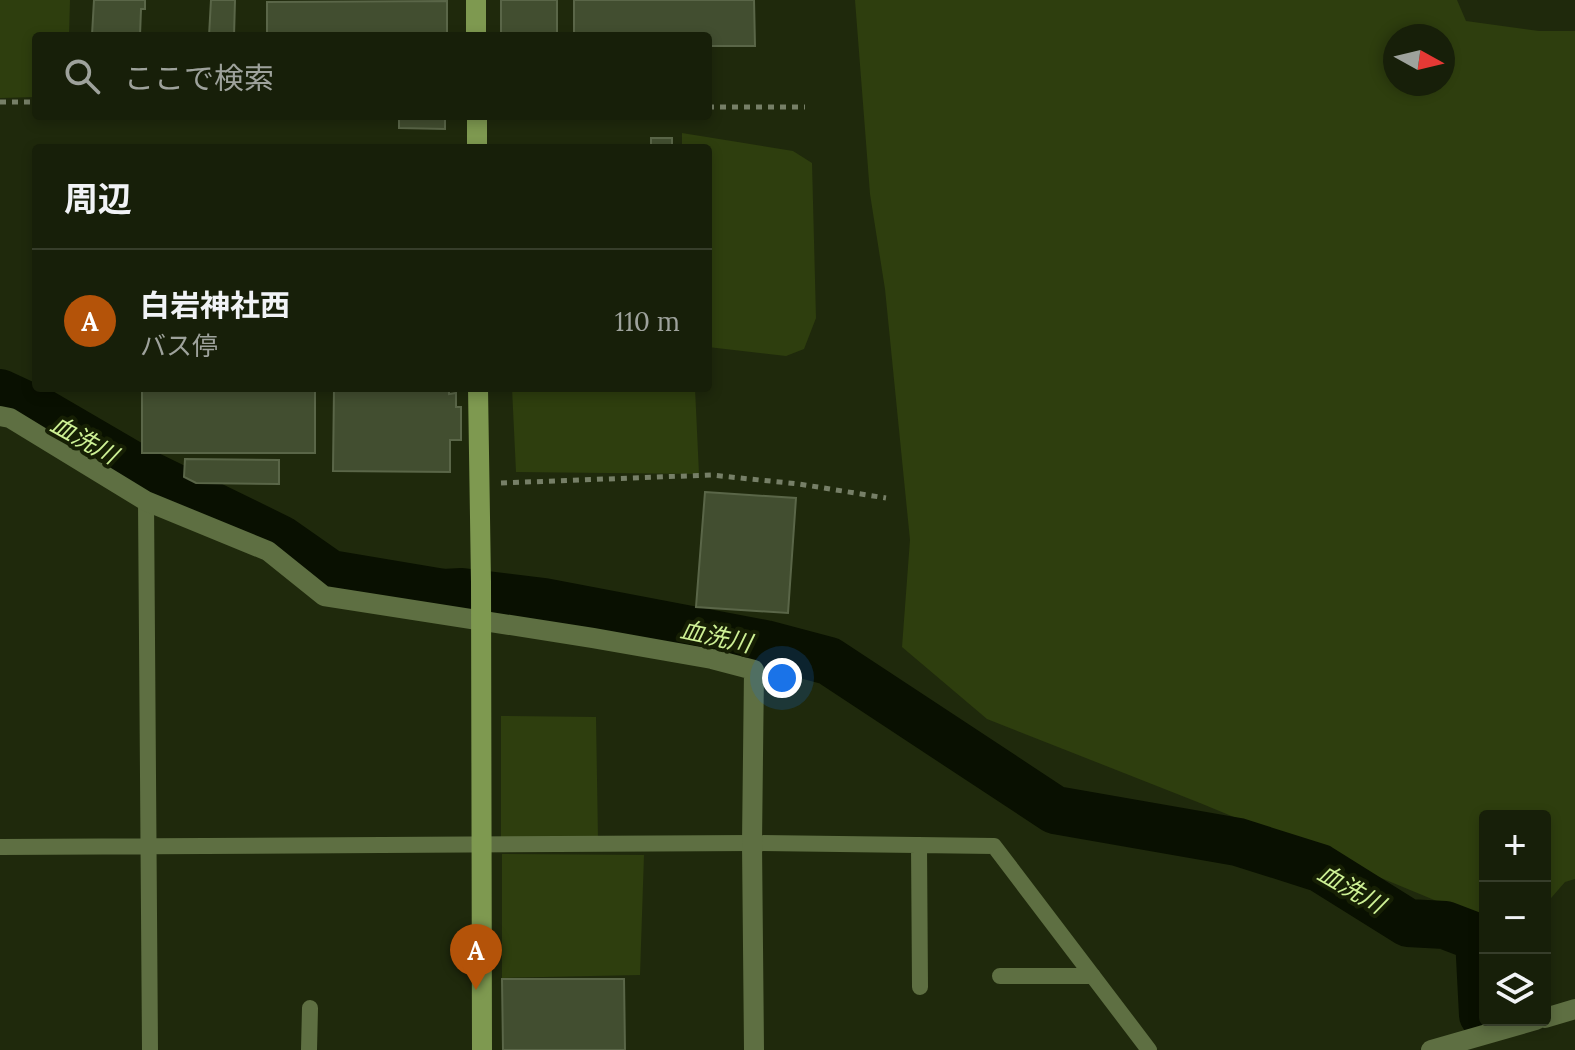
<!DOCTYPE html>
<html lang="ja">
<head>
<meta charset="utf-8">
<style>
  :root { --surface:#171f09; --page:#202712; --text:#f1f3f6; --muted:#9ea29c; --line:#363d2a; --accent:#b45309 }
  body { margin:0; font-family:Lora,"Noto Sans JP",serif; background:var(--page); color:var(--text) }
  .controls { position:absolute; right:24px; bottom:24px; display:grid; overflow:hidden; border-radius:8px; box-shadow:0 4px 12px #0003 }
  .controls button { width:72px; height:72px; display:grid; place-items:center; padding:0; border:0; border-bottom:2px solid var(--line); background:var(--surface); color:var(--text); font:40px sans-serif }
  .compass { position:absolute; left:1383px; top:24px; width:72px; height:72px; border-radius:50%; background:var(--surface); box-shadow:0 4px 12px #0003; rotate:98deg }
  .you { position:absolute; left:782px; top:678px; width:28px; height:28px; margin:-20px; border:6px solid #fff; border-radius:50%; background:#1a73e8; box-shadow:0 0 0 12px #1a73e833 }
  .badge { display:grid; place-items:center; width:52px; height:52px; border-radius:50%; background:var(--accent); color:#fff; font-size:26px; font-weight:700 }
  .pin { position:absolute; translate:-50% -66px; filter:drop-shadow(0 2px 4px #0008) }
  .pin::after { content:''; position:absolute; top:42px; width:28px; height:24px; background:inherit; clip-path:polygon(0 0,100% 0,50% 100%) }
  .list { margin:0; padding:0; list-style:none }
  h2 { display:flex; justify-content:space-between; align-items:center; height:104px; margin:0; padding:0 32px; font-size:34px }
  h2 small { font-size:26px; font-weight:400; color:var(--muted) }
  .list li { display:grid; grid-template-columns:52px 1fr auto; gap:24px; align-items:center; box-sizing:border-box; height:144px; padding:0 32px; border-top:2px solid var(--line) }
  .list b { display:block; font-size:30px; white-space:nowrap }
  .list p { margin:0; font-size:26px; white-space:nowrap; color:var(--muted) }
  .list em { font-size:26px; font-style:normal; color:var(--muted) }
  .icon { flex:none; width:44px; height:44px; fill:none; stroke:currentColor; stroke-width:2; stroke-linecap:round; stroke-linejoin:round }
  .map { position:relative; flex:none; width:1575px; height:1050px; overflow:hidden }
  .search { position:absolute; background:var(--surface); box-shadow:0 4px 12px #0003; left:32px; top:32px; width:680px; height:88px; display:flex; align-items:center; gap:20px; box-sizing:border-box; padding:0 28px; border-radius:8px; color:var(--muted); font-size:30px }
  .panel { position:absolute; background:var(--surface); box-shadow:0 4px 12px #0003; left:32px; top:144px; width:680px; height:248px; border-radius:8px }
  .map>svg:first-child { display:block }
</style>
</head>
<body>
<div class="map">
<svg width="1575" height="1050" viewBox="0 0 1575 1050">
  <rect width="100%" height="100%" fill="#1f290c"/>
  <path fill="#2e3e0e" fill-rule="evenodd" d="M0,0H70L69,36H36V97L0,98Z
    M855,0H1457L1466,21L1539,31H1575V879L1565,882L1545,905V816H1485V921L1200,803L987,719L902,647L910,540L885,289L870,194ZM1443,36V84H1395V36Z
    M682,133L793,151L812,163L816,318L804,349L786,356L708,347V148H682Z
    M512,388H695L699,474L516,472Z
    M501,716L596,717L598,840H501Z
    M502,854L644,855L640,975L502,978Z"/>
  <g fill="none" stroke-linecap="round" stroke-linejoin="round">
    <path stroke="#091001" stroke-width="48" d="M0,393L41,412L149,475L280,539L330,574L443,593L462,592L544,602L765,644L829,661L1055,810L1238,842L1320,868L1408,923L1445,925L1479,938L1483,1015"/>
  </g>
  <path fill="#424e30" stroke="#5a6648" stroke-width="2" d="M94,0H145V9H141L140,36L92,35Z
    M211,0H235L234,36H209Z
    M501,0H557V36H501Z
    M574,0H754L755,46H708V36H574Z
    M447,1V36H267V2Z
    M399,116H445V129L399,128Z
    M651,138H672V148H651Z
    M142,388H315V453H142Z
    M334,388H449V394L456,393V407H461V440H450V472L333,471Z
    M185,459L279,460V484L196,483L184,477Z
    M705,492L796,498L788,613L696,607Z
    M502,979H624L625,1050H503Z"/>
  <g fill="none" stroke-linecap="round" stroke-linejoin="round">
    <path stroke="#767f67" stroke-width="5" stroke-dasharray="6 6" stroke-linecap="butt" d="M0,102H36
      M708,107H805
      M501,483L711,475L799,484L886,498"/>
    <path stroke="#5e6f42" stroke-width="16" d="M146,501L150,1050
      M919,845L920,987
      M0,847L752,843L994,846L1149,1050
      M1000,976H1093
      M309,1050L310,1008"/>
    <path stroke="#5e6f42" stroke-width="20" d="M0,416L10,418L146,501L268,551L324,596L593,638L712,659L754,670L752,843L754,1050
      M1545,1018L1575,1009
      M1431,1050L1536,1020"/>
    <path stroke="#7e9950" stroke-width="20" d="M476,0V36
      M477,116V148
      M478,388L481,582L482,1050"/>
  </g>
  <g text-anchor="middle" stroke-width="8" stroke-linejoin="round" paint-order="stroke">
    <g font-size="24" font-style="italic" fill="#cef195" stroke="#161f04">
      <text transform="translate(84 440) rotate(29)" y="8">血洗川</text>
      <text transform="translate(716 637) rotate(12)" y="8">血洗川</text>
      <text transform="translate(1351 889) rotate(30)" y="8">血洗川</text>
    </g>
  </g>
</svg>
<div class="controls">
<button>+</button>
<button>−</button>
<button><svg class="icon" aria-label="layers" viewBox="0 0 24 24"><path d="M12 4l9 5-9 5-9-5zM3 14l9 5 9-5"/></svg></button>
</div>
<svg class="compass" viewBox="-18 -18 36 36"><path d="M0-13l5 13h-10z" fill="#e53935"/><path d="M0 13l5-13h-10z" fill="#9ea29c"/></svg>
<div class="you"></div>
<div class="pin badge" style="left:476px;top:990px">A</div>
<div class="search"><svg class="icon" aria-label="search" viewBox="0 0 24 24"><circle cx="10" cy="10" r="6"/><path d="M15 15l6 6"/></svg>ここで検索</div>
<section class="panel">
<h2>周辺<small></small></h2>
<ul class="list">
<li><span class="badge">A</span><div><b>白岩神社西</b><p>バス停</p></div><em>110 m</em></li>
</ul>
</section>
</div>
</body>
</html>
